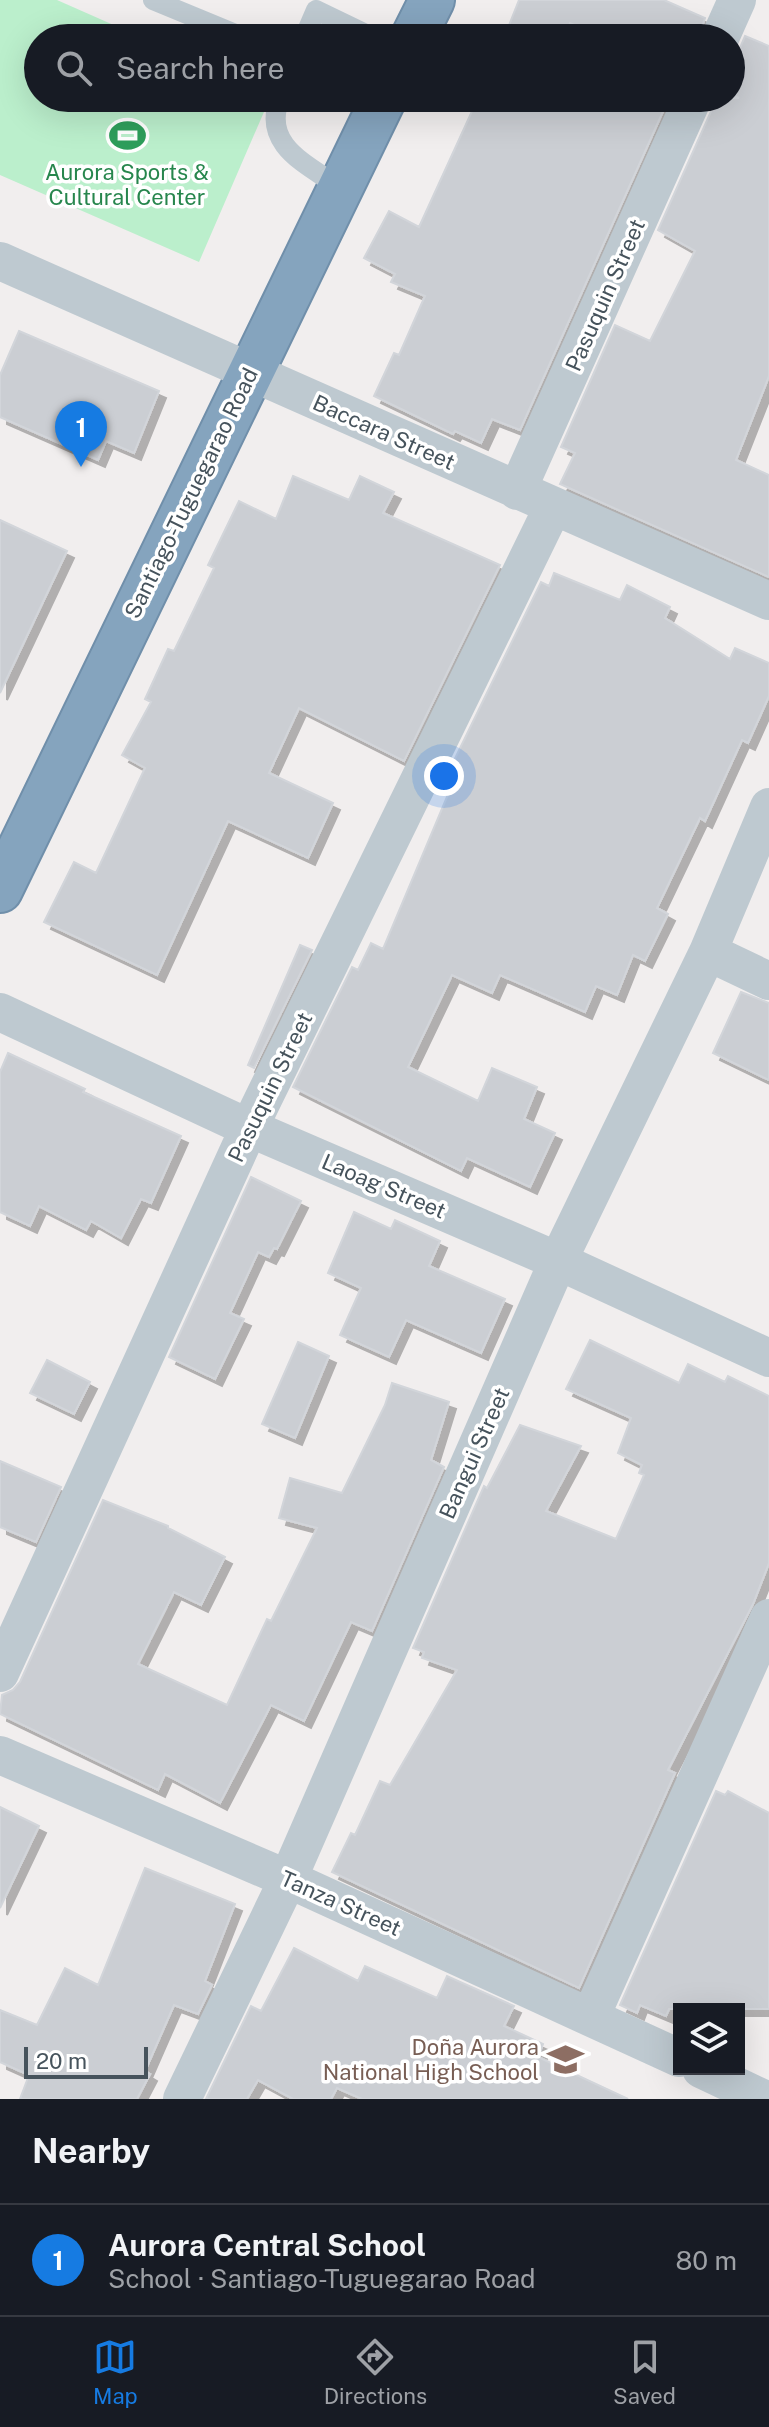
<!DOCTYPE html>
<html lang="en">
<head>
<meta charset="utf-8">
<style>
  :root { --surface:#171b24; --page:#242831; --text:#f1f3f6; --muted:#9ea1a6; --line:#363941; --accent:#167be2 }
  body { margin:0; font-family:"Public Sans",sans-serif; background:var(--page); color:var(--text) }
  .controls { position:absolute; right:24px; bottom:24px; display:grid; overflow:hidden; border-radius:0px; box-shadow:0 8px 32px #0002 }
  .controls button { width:72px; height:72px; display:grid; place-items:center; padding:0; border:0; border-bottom:2px solid var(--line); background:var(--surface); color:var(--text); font:40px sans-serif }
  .scale { position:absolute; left:24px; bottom:20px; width:124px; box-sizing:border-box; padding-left:8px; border:4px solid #46535c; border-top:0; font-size:22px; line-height:28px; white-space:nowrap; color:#46535c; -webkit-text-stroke:6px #fff; paint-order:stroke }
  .you { position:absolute; left:444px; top:776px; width:28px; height:28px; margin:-20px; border:6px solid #fff; border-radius:50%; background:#1a73e8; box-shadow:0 0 0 12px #1a73e833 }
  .badge { display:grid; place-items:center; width:52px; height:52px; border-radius:50%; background:var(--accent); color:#fff; font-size:26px; font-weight:700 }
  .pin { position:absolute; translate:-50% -66px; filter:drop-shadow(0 2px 4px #0008) }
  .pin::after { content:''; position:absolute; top:42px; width:28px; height:24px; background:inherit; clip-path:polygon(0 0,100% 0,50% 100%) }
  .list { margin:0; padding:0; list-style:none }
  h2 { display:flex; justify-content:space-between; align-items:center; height:104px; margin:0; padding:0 32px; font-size:34px }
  h2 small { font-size:26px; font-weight:400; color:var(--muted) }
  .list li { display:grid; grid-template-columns:52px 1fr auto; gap:24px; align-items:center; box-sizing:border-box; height:112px; padding:0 32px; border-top:2px solid var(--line) }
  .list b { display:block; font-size:30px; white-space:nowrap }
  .list p { margin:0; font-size:26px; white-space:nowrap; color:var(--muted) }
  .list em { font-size:26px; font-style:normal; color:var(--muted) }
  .icon { flex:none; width:44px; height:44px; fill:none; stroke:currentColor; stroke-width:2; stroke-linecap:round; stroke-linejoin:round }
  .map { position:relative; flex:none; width:769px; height:2099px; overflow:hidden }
  .search { position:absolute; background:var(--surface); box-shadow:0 8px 32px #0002; left:24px; right:24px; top:24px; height:88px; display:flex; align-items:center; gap:20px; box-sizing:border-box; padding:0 28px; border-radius:44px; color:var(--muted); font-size:30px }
  .sheet { height:216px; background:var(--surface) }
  nav { display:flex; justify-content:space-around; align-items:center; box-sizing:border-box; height:112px; border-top:2px solid var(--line); background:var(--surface); font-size:22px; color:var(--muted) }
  nav a { display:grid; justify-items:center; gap:4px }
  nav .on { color:var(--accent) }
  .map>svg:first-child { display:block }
</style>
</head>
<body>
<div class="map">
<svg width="769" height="2099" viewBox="0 0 769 2099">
  <defs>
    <filter id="shadow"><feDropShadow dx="7" dy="7" stdDeviation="0" flood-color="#0004"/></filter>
  </defs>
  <rect width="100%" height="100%" fill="#f1eeee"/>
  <path fill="#bbefcc" d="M0,0H57L143,38H38V98H270L199,262L0,175Z"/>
  <path fill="#cbced3" stroke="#d2d5da" stroke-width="2" filter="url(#shadow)" d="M519,0H664L705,18L698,38H604L570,23L563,38H504Z
    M745,36L769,46V376L736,460L769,475V577L560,484L575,453L561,447L615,325L650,341L695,251L658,230L713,107L715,98H739L731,94V57L740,48Z
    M478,98H669L520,430L492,419L481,443L455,431L453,434L374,396L394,353L399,355L425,296L391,282L395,274L364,258L389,211L419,227Z
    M19,331L159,391L134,453L106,441L98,460L0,417V375Z
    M293,476L349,500L360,476L394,492L383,513L500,565L404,761L299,708L269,773L333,803L308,858L228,821L157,975L44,922L74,862L96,873L145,768L122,755L151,702L145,699L168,649L174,651L214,568L208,565L239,501L276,519Z
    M0,520L67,551L0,693Z
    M554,573L620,600L627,585L670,607L665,618L730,659L735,648L769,663V696L748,743L742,740L705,821L700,818L657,908L668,914L645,961L633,955L617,995L596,986L585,1012L500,975L492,993L452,975L408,1067L478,1101L492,1068L537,1087L524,1119L555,1133L530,1187L467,1158L461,1171L293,1087L352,967L358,970L371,943L383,949L452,785L444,781L541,582L549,586Z
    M300,945L312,950L254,1068L248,1065Z
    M741,992L769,1003V1080L713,1053Z
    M8,1053L85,1089L83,1092L181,1136L151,1203L141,1199L121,1238L91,1221L86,1230L39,1206L30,1226L0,1212V1072Z
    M251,1177L301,1201L277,1249L274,1248L269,1257L258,1252L230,1313L244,1319L215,1379L169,1357Z
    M354,1212L391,1229L395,1220L440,1241L429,1266L505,1299L481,1353L406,1320L389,1357L340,1335L361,1288L328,1273Z
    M590,1340L679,1383L688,1364L725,1382L728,1376L769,1396V1563L753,1604L668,1770L675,1773L579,1988L332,1872L351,1833L355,1835L380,1781L390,1785L457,1670L422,1658L424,1652L413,1648L484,1486L487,1488L520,1425L581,1446L546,1511L616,1539L644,1475L639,1473L642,1465L618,1453L631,1418L566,1389Z
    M298,1342L329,1356L295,1438L262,1424Z
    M47,1360L90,1382L74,1414L30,1393Z
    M392,1383L449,1402L431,1460L444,1467L372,1631L351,1622L304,1721L271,1705L220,1803L165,1774L158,1790L0,1714L2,1695L13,1690L20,1682L103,1500L168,1526V1528L225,1557L201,1605L174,1592L138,1664L227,1705L267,1619L271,1621L317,1528L279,1518L290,1478L342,1493L385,1405Z
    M0,1461L61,1487L36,1542L0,1527Z
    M716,1791L725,1795L728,1791L769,1813V2009H669L666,2016L640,2005L637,2013L620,2005Z
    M0,1807L39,1826L0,1908Z
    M145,1868L235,1904L205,1981L212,1985L198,2014L174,2005L145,2071L150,2074L137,2099H20L29,2075L0,2062V2010L37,2025L65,1968L98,1985Z
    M294,1948L358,1981L365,1966L437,1998L447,1976L514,2006L504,2026L543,2044L538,2057L628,2099H362L337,2088L331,2099H293L258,2080L247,2099H206L251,2006L261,2011Z"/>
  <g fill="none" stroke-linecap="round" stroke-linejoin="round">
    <defs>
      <path id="highway" d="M413,38L432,0
        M0,890L384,98"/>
    </defs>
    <use href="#highway" stroke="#708faa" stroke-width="48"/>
    <path stroke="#bec9d0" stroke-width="20" d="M153,0L245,38
      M304,38L316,10L374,38
      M280,98C261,145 307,164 339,187"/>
    <path stroke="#bec9d0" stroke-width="38" d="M720,38L737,0
      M0,261L769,601
      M517,491L693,98
      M708,952L769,981
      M0,1012L249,1128L558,1261L769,1358
      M0,1673L249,1128L553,507
      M0,1755L288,1879L679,2058
      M591,2016L769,1618
      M701,2069L764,2099
      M182,2099L288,1879L558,1261L708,952L769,807"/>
    <use href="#highway" stroke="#85a4be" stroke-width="44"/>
  </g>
  <defs>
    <symbol id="stadium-bare" viewBox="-9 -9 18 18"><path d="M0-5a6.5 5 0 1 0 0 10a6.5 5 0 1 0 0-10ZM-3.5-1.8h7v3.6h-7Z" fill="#2e9e5b" stroke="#fff" stroke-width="2.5" paint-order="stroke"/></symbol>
    <symbol id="school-bare" viewBox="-9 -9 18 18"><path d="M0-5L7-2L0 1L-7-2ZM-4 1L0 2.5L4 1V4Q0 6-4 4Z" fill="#8d6e63" stroke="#fff" stroke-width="2.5" paint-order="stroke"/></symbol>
  </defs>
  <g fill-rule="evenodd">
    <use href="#stadium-bare" x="102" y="110" width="51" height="51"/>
    <use href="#school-bare" x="540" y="2034" width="51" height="51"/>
  </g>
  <g text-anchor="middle" stroke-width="7" stroke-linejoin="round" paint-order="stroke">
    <g font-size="22" fill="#27864d" stroke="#fff">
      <text x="127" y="180">Aurora Sports &amp;<tspan x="127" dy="25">Cultural Center</tspan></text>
    </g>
    <g font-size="22" fill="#46535c" stroke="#fff">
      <text transform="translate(605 295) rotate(-66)" y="8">Pasuquin Street</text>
      <text transform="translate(384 432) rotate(24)" y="8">Baccara Street</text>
      <text transform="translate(191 493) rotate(-64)" y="8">Santiago-Tuguegarao Road</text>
      <text transform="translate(270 1087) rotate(-64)" y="8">Pasuquin Street</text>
      <text transform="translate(384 1186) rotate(23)" y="8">Laoag Street</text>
      <text transform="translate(474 1453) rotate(-66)" y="8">Bangui Street</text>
      <text transform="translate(341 1903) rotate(24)" y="8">Tanza Street</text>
    </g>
    <g font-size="22" fill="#785e54" stroke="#fff" text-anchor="end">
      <text x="539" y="2055">Doña Aurora<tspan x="539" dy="25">National High School</tspan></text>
    </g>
  </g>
</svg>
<div class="controls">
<button><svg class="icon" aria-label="layers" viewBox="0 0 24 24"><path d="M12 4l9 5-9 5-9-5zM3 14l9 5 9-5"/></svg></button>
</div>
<div class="scale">20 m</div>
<div class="you"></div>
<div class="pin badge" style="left:81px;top:467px">1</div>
<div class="search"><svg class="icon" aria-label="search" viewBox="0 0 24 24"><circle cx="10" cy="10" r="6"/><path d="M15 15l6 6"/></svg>Search here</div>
</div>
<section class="sheet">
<h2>Nearby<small></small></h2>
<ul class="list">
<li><span class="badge">1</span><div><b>Aurora Central School</b><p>School · Santiago-Tuguegarao Road</p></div><em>80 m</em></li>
</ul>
</section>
<nav>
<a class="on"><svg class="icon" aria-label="map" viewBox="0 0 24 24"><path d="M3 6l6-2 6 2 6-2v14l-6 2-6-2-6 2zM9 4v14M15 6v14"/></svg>Map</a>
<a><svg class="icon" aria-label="directions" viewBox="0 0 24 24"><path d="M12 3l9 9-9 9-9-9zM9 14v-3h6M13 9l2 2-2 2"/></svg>Directions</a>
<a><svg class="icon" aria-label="saved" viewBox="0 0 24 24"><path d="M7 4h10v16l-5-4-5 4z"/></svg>Saved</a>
</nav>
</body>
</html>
